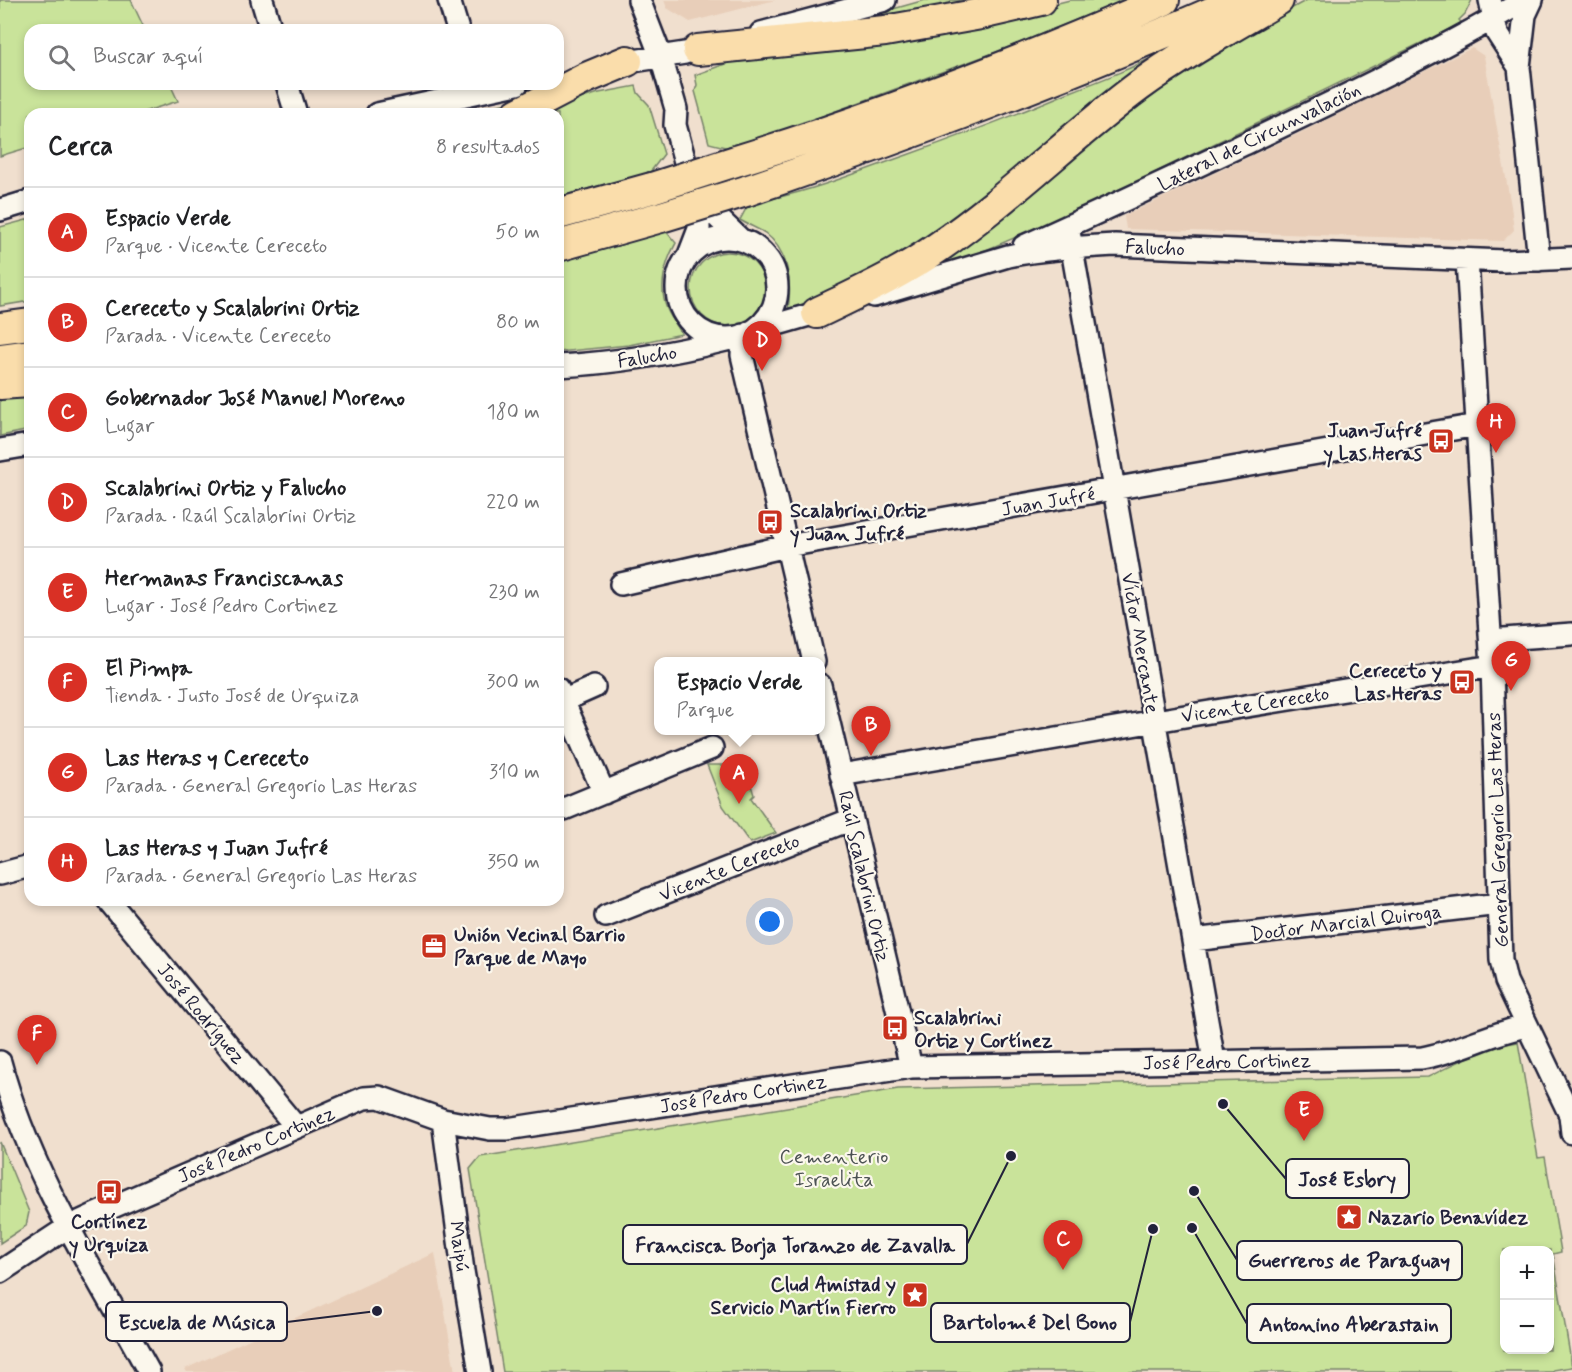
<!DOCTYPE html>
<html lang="es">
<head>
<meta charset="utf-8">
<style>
  :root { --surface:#fff; --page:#f2f2f2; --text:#202124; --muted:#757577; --line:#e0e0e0; --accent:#d93025 }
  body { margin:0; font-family:Mynerve,sans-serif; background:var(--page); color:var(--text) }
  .controls { position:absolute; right:18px; bottom:18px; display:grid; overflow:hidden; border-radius:12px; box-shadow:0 3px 9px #0003 }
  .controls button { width:54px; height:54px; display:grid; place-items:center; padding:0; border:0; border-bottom:2px solid var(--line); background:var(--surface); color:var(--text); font:30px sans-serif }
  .you { position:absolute; left:770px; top:922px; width:21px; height:21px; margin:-15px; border:4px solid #fff; border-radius:50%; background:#1a73e8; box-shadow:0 0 0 9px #1a73e833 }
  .badge { display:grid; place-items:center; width:39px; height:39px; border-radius:50%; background:var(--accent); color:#fff; font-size:20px; font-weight:700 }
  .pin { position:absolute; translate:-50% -50px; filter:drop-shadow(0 2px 3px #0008) }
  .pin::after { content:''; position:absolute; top:32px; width:21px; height:18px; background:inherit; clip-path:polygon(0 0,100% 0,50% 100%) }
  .popup { position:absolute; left:654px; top:657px; width:171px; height:78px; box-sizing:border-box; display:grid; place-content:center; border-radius:12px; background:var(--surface); filter:drop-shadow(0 2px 4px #0005); font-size:20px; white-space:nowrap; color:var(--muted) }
  .popup b { font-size:22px; color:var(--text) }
  .popup::after { content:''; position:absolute; left:50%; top:100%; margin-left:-12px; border:12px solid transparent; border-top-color:var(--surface) }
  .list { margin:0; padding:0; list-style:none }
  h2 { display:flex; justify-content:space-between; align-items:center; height:78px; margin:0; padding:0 24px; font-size:26px }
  h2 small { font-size:20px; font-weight:400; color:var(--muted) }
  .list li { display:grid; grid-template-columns:39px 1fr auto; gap:18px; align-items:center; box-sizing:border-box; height:90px; padding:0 24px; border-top:2px solid var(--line) }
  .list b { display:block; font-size:22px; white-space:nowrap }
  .list p { margin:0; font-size:20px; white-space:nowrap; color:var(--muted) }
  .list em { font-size:20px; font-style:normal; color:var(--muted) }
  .icon { flex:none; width:33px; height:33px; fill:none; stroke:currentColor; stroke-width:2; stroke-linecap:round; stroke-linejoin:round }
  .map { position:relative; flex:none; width:1572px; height:1372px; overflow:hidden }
  .search { position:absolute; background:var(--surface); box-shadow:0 3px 9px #0003; left:24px; top:24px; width:540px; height:66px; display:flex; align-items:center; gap:15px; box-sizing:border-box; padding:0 21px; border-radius:18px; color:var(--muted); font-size:22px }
  .panel { position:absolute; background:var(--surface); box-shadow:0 3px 9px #0003; left:24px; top:108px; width:540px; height:798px; border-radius:18px }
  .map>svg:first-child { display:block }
</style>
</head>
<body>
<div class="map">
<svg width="1572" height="1372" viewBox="0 0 1572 1372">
  <rect width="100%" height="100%" fill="#f0dfce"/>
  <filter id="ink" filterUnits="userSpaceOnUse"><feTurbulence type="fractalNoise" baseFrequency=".0167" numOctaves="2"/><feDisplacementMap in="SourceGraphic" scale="12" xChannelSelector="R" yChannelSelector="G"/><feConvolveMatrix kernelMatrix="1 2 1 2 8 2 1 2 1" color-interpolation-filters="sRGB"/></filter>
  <g filter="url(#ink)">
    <path fill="#e8ceb9" d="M664,0H775L690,22L667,8Z
      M1472,48L1484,56L1511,206L1514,230L1503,241L1126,229L1124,216L1294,136Z
      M435,1253L455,1372H187L185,1369Z"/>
    <path fill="#c9e39a" stroke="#76826a" stroke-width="1.5" fill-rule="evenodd" d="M0,0H131L145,30H30V84H170L178,101L137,114H30V147L0,156Z
      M925,0H992L815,31Z
      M1070,0H1125L1004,49L733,149L709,143L695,91L697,85L695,75L736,60L990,20Z
      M1307,0H1472L1465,14L1459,20L1462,23L1070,214L986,250L945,263L944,259C1012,214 1070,159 1134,110C1188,69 1247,32 1307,0Z
      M1166,50L995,198L855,285L788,310C792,283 789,251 765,233C757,228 748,225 740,220L749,203C804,195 855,173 907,155C960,136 1013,116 1065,94C1099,81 1134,68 1166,50Z
      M636,86L638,93L649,105L664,154L648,175L605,184L558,197V114H531L599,93Z
      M507,103L493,114H458Z
      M30,219V301L0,306V227Z
      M664,229L676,243C665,262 658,288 667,309C671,318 677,326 682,334L629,345L558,352V262L618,245Z
      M691 289a37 37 0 1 1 74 0a37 37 0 1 1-74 0Z
      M30,395V430L0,436V397Z
      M707,765H728L730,774L746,768L754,795L751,798L776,833L750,843L723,806Z
      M1518,1042L1538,1158L1545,1157L1561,1252L1553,1254L1572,1367L1553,1370V1372H503L470,1169L480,1157L898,1089L1428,1077C1458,1062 1485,1047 1518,1042ZM1504,1250H1550V1350H1504Z
      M0,1142L29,1212L26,1226L0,1243Z"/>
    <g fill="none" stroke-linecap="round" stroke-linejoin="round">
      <defs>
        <path id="minor" d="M262,0L271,30
          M449,0L458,30
          M639,0L661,57L676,109L675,125L699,214V229L689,255
          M1490,0L1497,33L1519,67
          M1532,0L1525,15L1519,67L1539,260
          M761,33L885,0
          M614,64L685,53L710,46
          M287,84L296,114
          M377,114L517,84
          M707,190L715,215L741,240
          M0,210L30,201
          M1068,226L1214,1061
          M677 288a50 50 0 1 1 100 0a50 50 0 1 1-100 0Z
          M1024,246C1096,214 1167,180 1238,147C1335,101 1433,55 1525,0
          M1467,260L1492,666L1501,960L1506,981L1570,1115L1572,1133
          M874,296L1008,256C1043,249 1079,247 1115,245L1504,261L1572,258
          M750,332L830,309
          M743,335L742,355L814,662
          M558,366C615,363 670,354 726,340
          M0,450L30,445
          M621,584L787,546L1477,425
          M1491,640L1572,634
          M820,685L911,1067
          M558,689L604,793
          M558,703L594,687
          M841,775L1179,717L1492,666
          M564,809L712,748
          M0,874L30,866
          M108,900L296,1127
          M606,916L852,819
          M1193,940L1499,904
          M0,1062C30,1174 94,1271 149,1372
          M443,1120L463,1271L480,1372
          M0,1272L68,1227L94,1215L364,1098L379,1097L443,1120L490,1129H507L911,1067L1422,1058C1458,1052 1490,1033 1527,1026"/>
        <path id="highway" d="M698,50L885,31L981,14L1041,0
          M517,114L586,78L627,61
          M736,161C882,116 1024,61 1164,0
          M746,191C913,134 1078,72 1240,0
          M558,214L652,188
          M558,246L661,217
          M817,313C858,293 900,274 937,248C1009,199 1070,137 1139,86C1183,54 1231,28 1278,0
          M0,328L30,324
          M0,359L30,355
          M0,384L30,382"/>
      </defs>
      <use href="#minor" stroke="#22223b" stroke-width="26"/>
      <use href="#highway" stroke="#22223b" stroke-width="34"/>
      <use href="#minor" stroke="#fbf7ec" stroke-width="21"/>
      <use href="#highway" stroke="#faddab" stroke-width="30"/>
      <defs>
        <path id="highway-bridge" d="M652,188L736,161
          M661,217L746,191"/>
      </defs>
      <use href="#highway-bridge" stroke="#22223b" stroke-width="34" stroke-linecap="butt"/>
      <use href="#highway-bridge" stroke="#faddab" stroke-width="30"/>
    </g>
  </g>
  <defs>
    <symbol id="bus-square" viewBox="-11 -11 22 22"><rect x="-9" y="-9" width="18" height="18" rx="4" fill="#c8321e" stroke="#fbf7ec"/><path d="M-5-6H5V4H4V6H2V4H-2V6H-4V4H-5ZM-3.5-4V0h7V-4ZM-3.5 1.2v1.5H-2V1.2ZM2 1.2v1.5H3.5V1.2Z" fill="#fff"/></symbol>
    <symbol id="office-square" viewBox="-11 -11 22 22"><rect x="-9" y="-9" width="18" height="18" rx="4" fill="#c8321e" stroke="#fbf7ec"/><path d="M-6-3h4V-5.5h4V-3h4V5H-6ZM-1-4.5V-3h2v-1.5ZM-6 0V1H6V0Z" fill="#fff"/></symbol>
    <symbol id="sight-square" viewBox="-11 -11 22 22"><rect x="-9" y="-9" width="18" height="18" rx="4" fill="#c8321e" stroke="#fbf7ec"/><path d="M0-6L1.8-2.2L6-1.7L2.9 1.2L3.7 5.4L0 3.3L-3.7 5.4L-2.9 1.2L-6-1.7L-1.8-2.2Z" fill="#fff"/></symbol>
  </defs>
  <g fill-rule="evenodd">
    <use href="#bus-square" x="1426" y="426" width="30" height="30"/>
    <use href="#bus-square" x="755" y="507" width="30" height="30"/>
    <use href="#bus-square" x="1447" y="667" width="30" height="30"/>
    <use href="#office-square" x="419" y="931" width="30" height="30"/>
    <use href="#bus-square" x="880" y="1013" width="30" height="30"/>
    <use href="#bus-square" x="94" y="1177" width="30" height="30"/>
    <use href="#sight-square" x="1334" y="1202" width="30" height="30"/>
    <use href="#sight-square" x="900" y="1280" width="30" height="30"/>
  </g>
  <g text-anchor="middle" stroke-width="4.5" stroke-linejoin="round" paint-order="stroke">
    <g font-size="20" fill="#22223b" stroke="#fbf7ec">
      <text transform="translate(1259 136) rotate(-26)" y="7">Lateral de Circunvalación</text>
      <text transform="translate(1155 247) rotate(3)" y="7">Falucho</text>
      <text transform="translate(647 356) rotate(-9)" y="7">Falucho</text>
      <text transform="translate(1048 501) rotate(-10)" y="7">Juan Jufré</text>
      <text transform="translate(1141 643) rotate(80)" y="7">Víctor Mercante</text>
      <text transform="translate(1255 704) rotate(-9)" y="7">Vicente Cereceto</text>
      <text transform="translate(1497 830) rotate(-92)" y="7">General Gregorio Las Heras</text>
      <text transform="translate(729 867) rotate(-22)" y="7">Vicente Cereceto</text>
      <text transform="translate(865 876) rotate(77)" y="7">Raúl Scalabrini Ortiz</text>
      <text transform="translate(1346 922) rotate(-7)" y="7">Doctor Marcial Quiroga</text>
      <text transform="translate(202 1013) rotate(50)" y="7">José Rodríguez</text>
      <text transform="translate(1227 1061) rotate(-1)" y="7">José Pedro Cortinez</text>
      <text transform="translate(743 1093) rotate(-9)" y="7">José Pedro Cortinez</text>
      <text transform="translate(256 1144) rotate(-23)" y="7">José Pedro Cortinez</text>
      <text transform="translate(460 1246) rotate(82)" y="7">Maipú</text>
    </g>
    <g font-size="20" font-weight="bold" fill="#22223b" stroke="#fbf7ec" text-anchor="start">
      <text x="1422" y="437" text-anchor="end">Juan Jufré<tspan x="1422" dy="23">y Las Heras</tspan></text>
      <text x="790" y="517">Scalabrini Ortiz<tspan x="790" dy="23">y Juan Jufré</tspan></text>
      <text x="1442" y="677" text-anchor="end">Cereceto y<tspan x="1442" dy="23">Las Heras</tspan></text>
      <text x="454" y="941">Unión Vecinal Barrio<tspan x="454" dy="23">Parque de Mayo</tspan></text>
      <text x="914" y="1024">Scalabrini<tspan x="914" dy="23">Ortiz y Cortínez</tspan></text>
      <text x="1368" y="1224">Nazario Benavídez</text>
      <text x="109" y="1228" text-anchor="middle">Cortínez<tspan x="109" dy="23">y Urquiza</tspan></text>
      <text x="896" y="1291" text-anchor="end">Clud Amistad y<tspan x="896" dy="23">Servicio Martín Fierro</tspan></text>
    </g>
    <g font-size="20" fill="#4c5253" stroke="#fbf7ec">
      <text x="834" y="1163">Cementerio<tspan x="834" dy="23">Israelita</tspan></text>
    </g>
  </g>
  <path fill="none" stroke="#22223b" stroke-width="2" d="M1223 1104L1286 1179M1011 1156L967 1244M1194 1191L1237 1260M377 1311L287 1322M1153 1229L1130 1322M1192 1228L1247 1324"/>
  <g fill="#22223b" stroke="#fbf7ec" stroke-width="2">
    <circle cx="1223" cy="1104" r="6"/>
    <circle cx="1011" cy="1156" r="6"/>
    <circle cx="1194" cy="1191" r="6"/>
    <circle cx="377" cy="1311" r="6"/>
    <circle cx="1153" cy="1229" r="6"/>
    <circle cx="1192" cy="1228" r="6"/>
  </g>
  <g fill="#fbf7ec" stroke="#22223b" stroke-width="2">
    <rect x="1286" y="1159" width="123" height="39" rx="6"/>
    <rect x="623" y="1225" width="344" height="39" rx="6"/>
    <rect x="1237" y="1241" width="225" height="39" rx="6"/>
    <rect x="106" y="1302" width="181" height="39" rx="6"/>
    <rect x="931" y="1303" width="199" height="39" rx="6"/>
    <rect x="1247" y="1304" width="204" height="39" rx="6"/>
  </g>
  <g font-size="21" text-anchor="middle" font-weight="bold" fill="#22223b">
    <text x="1347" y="1186">José Esbry</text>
    <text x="795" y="1252">Francisca Borja Toranzo de Zavalla</text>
    <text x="1349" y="1267">Guerreros de Paraguay</text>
    <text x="197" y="1329">Escuela de Música</text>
    <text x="1030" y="1329">Bartolomé Del Bono</text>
    <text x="1349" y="1331">Antonino Aberastain</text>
  </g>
</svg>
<div class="controls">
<button>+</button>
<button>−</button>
</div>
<div class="you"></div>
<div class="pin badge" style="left:739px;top:804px">A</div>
<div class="popup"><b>Espacio Verde</b>Parque</div>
<div class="pin badge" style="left:871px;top:756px">B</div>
<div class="pin badge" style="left:1063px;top:1270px">C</div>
<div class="pin badge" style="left:762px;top:371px">D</div>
<div class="pin badge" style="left:1304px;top:1141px">E</div>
<div class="pin badge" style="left:37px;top:1065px">F</div>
<div class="pin badge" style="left:1511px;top:691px">G</div>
<div class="pin badge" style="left:1496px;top:453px">H</div>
<div class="search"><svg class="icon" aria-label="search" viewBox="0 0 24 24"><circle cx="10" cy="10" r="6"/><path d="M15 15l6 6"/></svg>Buscar aquí</div>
<section class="panel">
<h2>Cerca<small>8 resultados</small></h2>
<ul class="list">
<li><span class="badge">A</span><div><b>Espacio Verde</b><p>Parque · Vicente Cereceto</p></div><em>50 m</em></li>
<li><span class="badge">B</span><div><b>Cereceto y Scalabrini Ortiz</b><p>Parada · Vicente Cereceto</p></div><em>80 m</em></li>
<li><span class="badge">C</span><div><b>Gobernador José Manuel Moreno</b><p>Lugar</p></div><em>180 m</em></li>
<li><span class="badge">D</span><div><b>Scalabrini Ortiz y Falucho</b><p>Parada · Raúl Scalabrini Ortiz</p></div><em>220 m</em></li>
<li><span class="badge">E</span><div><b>Hermanas Franciscanas</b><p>Lugar · José Pedro Cortinez</p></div><em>230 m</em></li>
<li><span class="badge">F</span><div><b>El Pimpa</b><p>Tienda · Justo José de Urquiza</p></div><em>300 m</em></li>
<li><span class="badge">G</span><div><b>Las Heras y Cereceto</b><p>Parada · General Gregorio Las Heras</p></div><em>310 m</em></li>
<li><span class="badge">H</span><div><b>Las Heras y Juan Jufré</b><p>Parada · General Gregorio Las Heras</p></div><em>350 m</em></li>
</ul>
</section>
</div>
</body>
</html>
